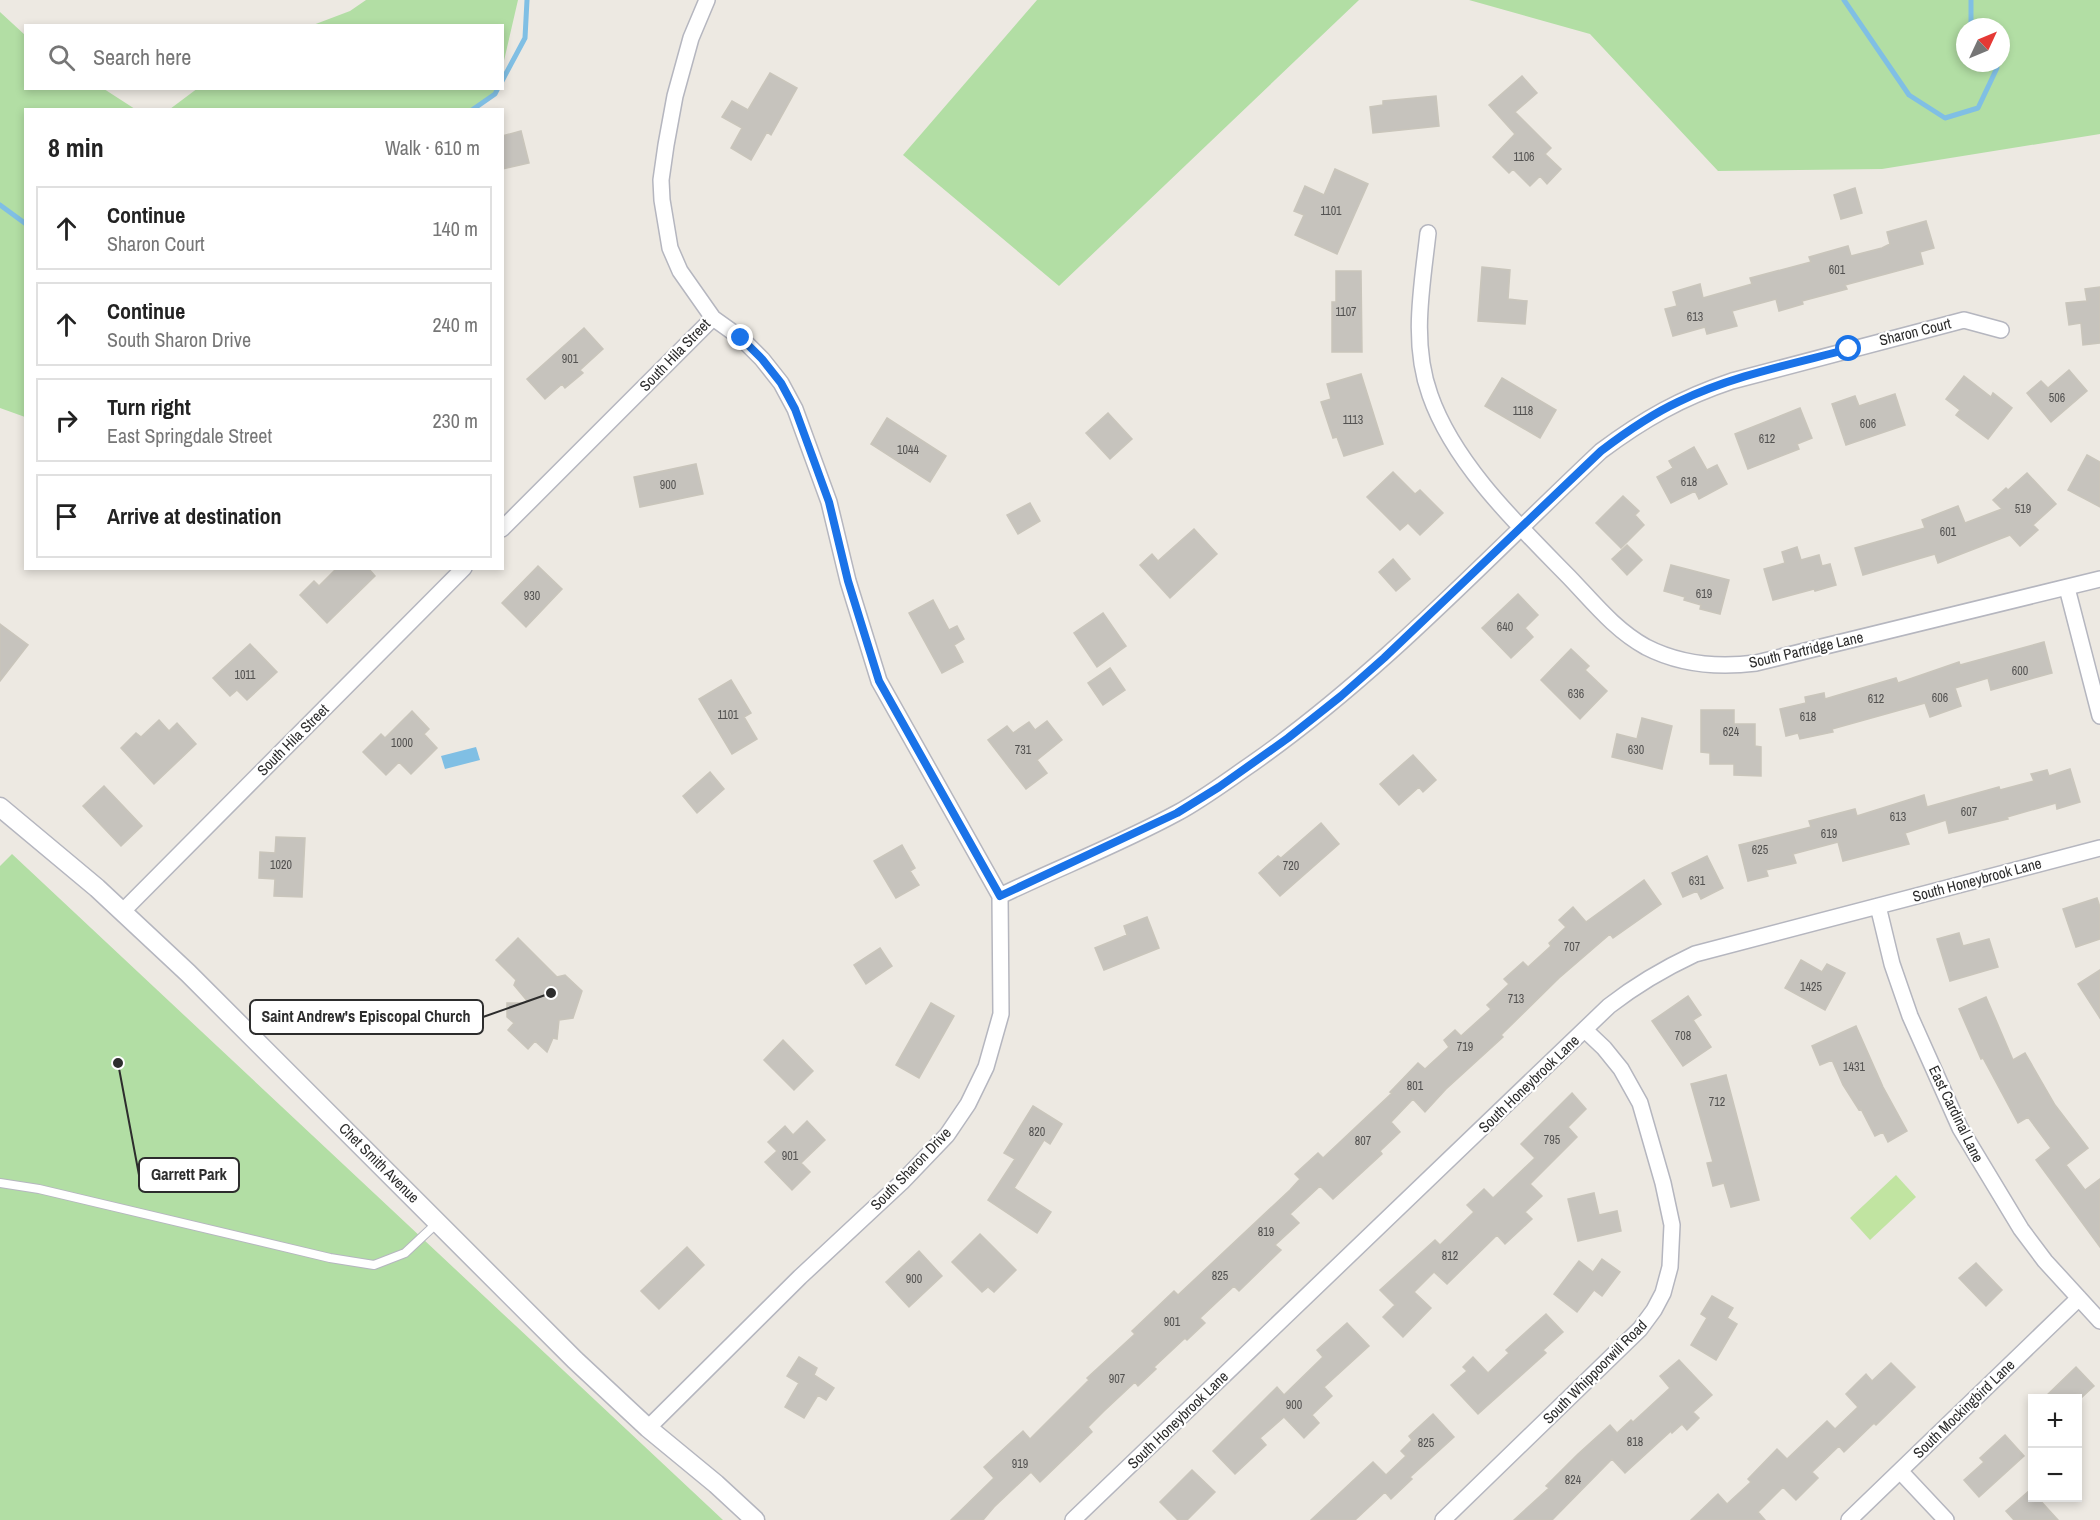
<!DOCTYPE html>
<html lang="en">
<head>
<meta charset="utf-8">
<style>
  :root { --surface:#fff; --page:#f2f2f2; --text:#222; --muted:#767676; --line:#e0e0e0 }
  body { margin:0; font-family:"Archivo Narrow",sans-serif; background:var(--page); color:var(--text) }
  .controls { position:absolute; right:18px; bottom:18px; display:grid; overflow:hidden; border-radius:0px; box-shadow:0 3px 9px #0003 }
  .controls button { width:54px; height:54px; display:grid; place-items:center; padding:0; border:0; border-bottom:2px solid var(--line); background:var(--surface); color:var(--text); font:30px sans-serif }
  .compass { position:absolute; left:1956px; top:18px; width:54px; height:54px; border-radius:50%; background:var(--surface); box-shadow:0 3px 9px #0003; rotate:46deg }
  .stop { position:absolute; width:18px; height:18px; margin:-14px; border:4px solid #1a73e8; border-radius:50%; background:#fff }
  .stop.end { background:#1a73e8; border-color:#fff; box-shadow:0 2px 6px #0008 }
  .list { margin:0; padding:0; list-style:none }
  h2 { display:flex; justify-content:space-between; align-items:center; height:78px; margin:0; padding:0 24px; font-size:26px }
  h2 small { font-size:20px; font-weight:400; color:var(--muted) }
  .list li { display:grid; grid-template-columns:39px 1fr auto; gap:18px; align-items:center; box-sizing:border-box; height:84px; margin:0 12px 12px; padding:0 12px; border:2px solid var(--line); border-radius:0px }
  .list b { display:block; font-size:22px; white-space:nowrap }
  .list p { margin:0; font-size:20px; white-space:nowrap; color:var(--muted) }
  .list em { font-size:20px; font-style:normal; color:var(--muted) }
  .icon { flex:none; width:33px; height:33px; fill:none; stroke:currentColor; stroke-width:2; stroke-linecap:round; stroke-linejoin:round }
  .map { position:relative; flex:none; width:2100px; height:1520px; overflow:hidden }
  .search { position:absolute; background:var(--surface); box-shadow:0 3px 9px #0003; left:24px; top:24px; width:480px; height:66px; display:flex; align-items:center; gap:15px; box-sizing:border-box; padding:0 21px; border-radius:0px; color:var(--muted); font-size:22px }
  .panel { position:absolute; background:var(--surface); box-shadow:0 3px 9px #0003; left:24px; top:108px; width:480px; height:462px; border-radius:0px }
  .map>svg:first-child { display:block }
</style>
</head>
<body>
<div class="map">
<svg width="2100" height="1520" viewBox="0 0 2100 1520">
  <rect width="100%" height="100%" fill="#ede9e2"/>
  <path fill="#b2dea4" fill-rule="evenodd" d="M366,0H518L503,65L502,26L313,25L350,11Z
    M1037,0H1359L1059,286L903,155Z
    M1469,0H2100V134L1882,169L1718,171L1590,34ZM1965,27H2001V63H1965Z
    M0,12L25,35L26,88L104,89L135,109L26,110L25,417L0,408Z
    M198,88H497V89L495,94L472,109H170Z
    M12,854L723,1520H0V866Z"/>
  <path fill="#c1e4a1" d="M1896,1175L1916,1197L1870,1240L1850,1218Z"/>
  <path fill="#80bfe4" d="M476,747L480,760L445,769L441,756Z"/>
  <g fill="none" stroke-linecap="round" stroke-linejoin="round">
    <path stroke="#80bfe4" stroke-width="5" d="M1844,0L1909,95L1945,118L1978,108L1997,68L1992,63
      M1971,27V0
      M502,81L525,38L527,0
      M472,110L495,94L498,88
      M0,205L26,224"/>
  </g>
  <path fill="#c6c3bd" stroke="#c9c5bb" stroke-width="1.5" d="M770,73L797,88L771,135L767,132L751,160L731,148L742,128L722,117L732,101L748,110Z
    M1522,76L1537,93L1515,112L1551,148L1545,154L1561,169L1547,184L1540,176L1530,186L1513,169L1509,173L1493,157L1515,134L1489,105Z
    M1436,96L1439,126L1373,133L1370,107L1383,105V101Z
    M521,131L529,163L502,169V136Z
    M1335,169L1368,184L1337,254L1295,235L1304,215L1294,211L1305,186L1324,195Z
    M1855,188L1862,213L1841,219L1834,195Z
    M1926,221L1934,248L1920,252L1923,264L1845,285L1847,289L1802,301L1803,304L1779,311L1776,299L1732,311L1737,326L1707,334L1705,327L1673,336L1665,309L1677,306L1673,292L1700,284L1703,298L1752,284L1750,278L1811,262L1809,257L1848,246L1851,256L1882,248L1890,244L1887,232Z
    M1482,267L1510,270L1508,299L1527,301L1525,324L1478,321Z
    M1336,271H1361L1362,352H1332V302H1336Z
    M2100,287V343L2083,345L2081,323L2069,325L2066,303L2087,301L2085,289Z
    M584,328L603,349L580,370L583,373L565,388L562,384L545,399L527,379Z
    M2069,370L2087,391L2051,422L2027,393L2041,381L2048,388Z
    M1361,374L1383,444L1344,456L1337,437L1333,438L1321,402L1331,399L1327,384Z
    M1964,376L1991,397L1993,393L2012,408L1988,439L1956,415L1960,410L1946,399Z
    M1502,378L1556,410L1540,438L1485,406Z
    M1895,394L1905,425L1846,445L1832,404L1855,396L1859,406Z
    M1800,408L1812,438L1797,444L1799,449L1748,469L1735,434Z
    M1108,413L1132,439L1110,459L1086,433Z
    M887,418L946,456L930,482L871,444Z
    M1694,447L1707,470L1717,465L1727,484L1699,499L1695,491L1671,503L1657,477L1673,468L1669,461Z
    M2087,455L2100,462V507L2068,490Z
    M696,464L703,494L640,507L634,477Z
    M1393,472L1415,494L1420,490L1443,513L1420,535L1408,523L1400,530L1367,497Z
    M2027,473L2056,504L2033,525L2038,530L2020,546L2010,535L1938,563L1935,554L1863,575L1855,548L1925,528L1922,520L1958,506L1965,523L2002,509L1993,500L2006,488L2008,490Z
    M1623,496L1639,511L1635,515L1644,525L1621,548L1596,523Z
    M1030,503L1040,521L1018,534L1007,515Z
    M1194,529L1217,554L1170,598L1140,565L1152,554L1158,561Z
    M1627,545L1642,560L1627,575L1612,559Z
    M1797,547L1801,560L1819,555L1822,566L1830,564L1836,585L1815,591L1814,589L1773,600L1764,569L1785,563L1782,552Z
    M1393,559L1410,579L1396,591L1379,572Z
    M1671,565L1729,580L1720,614L1700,609L1701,605L1684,600L1685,597L1664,591Z
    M538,566L562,589L526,627L502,603Z
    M337,568H368L375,576L327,623L300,595L314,581L319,586Z
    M1518,594L1538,615L1525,628L1533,637L1511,658L1482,628Z
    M933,600L949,630L957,626L964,639L954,645L963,662L942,673L909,613Z
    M1103,613L1126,646L1097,667L1074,633Z
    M0,624L28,645L0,681Z
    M2044,642L2052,673L1991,690L1988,678L1955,688L1961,706L1930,717L1925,703L1832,729L1833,732L1800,739L1798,733L1786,736L1780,709L1806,703L1805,697L1824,693L1825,699L1896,678L1898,683L1959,662L1960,665Z
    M250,644L277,672L247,700L237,690L230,696L213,678Z
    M1571,649L1589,666L1585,670L1607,691L1580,719L1541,680Z
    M1110,668L1125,690L1103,705L1088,683Z
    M731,680L751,713L744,717L757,739L732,754L699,699Z
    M1701,710H1734V724H1755V746L1761,747V776L1734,775V764H1710V753L1701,752Z
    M412,711L429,729L424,734L437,748L411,774L399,762L386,775L363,752L381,734L385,738Z
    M1642,718L1672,726L1662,769L1612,757L1617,734L1637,739Z
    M159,720L169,731L177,723L196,744L154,784L121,748L136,733L141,737Z
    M1047,721L1062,740L1037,760L1047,773L1026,789L988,740L1007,726L1013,733L1029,722L1035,730Z
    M1413,755L1436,780L1423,792L1419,787L1399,805L1380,784Z
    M2070,769L2080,802L2057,809L2056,803L2007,817L2008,819L1949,833L1946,820L1905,833L1909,844L1843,861L1838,842L1793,854L1796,863L1766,870L1768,876L1748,881L1739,845L1811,827L1809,821L1855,809L1857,816L1924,795L1927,807L1999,787L2000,790L2034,781L2031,774L2047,770L2049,776Z
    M710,772L724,789L697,813L683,796Z
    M104,786L142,826L121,846L83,806Z
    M1321,823L1339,844L1280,896L1259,873L1278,856L1281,858Z
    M276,837L305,838L302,897L274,896L275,879L259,878L260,852L275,853Z
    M902,845L915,868L910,871L919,885L896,898L874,861Z
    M1707,856L1723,888L1701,899L1697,891L1683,897L1672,873Z
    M1644,880L1661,904L1613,938L1610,934L1559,978L1501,1035L1503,1037L1446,1089L1425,1112L1413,1099L1391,1122L1400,1132L1380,1151L1382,1154L1333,1199L1320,1186L1290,1214L1299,1223L1275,1245L1281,1250L1239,1291L1234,1286L1200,1318L1205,1323L1187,1340L1185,1338L1154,1367L1156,1369L1138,1386L1135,1382L1104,1411L1088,1427L1092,1432L1040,1482L1031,1472L994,1507L983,1520H951L994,1478L984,1467L1023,1431L1030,1439L1089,1380L1087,1378L1135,1334L1132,1331L1174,1291L1178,1295L1290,1190L1300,1179L1295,1174L1318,1153L1323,1158L1392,1093L1390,1092L1418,1063L1425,1069L1449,1047L1444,1040L1455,1030L1461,1036L1491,1009L1487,1005L1509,984L1504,979L1523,962L1528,967L1551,946L1549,943L1566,927L1559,920L1573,907L1586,922Z
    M2097,898L2100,907V939L2076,947L2063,909Z
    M1147,917L1159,948L1104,970L1095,948L1127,935L1124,926Z
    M1959,933L1963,946L1989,939L1998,967L1950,981L1937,939Z
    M518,938L557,977L565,975L582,991L573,1018L559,1020L557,1039L553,1038L547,1052L535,1041L528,1049L508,1030L514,1023L507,1017V1003H529L514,985L516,980L496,960Z
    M880,948L892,966L866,984L854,965Z
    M1801,960L1822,972L1827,964L1845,973L1825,1010L1785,988Z
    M2100,970V1018L2078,984Z
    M1688,996L1701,1015L1693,1020L1711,1047L1683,1066L1652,1021Z
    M1986,997L2013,1060L2025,1053L2055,1105L2088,1148L2066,1165L2085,1190L2100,1179V1247L2036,1160L2051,1148L2028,1117L2018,1123L1983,1058L1981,1059L1959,1009Z
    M931,1003L954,1016L919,1078L896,1065Z
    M1856,1026L1883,1087L1907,1131L1888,1142L1883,1132L1875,1136L1861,1109L1859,1110L1843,1085L1832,1060L1820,1065L1812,1046Z
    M783,1040L813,1071L794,1090L764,1060Z
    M1726,1075L1759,1200L1731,1207L1724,1183L1713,1186L1707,1163L1713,1162L1691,1084Z
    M1572,1093L1586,1109L1568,1127L1577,1137L1530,1184L1542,1196L1525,1212L1532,1219L1505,1244L1497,1235L1447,1284L1434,1272L1414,1292L1431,1308L1403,1337L1383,1317L1395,1305L1380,1290L1435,1240L1440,1245L1474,1212L1467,1205L1484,1189L1493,1198L1535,1158L1521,1144Z
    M1033,1106L1062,1124L1050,1144L1044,1140L1014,1188L1051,1212L1037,1233L988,1200L1015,1159L1004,1153Z
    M807,1121L825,1140L801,1163L810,1172L792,1190L765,1162L777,1151L768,1142L785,1126L793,1135Z
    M1594,1193L1599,1215L1617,1211L1621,1231L1578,1241L1568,1199Z
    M980,1234L1016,1270L994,1292L988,1287L982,1292L952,1262Z
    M687,1247L704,1265L659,1309L641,1291Z
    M919,1251L942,1276L909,1307L886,1282Z
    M1602,1259L1620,1272L1602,1296L1594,1290L1577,1312L1554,1294L1579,1261L1593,1272Z
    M1976,1263L2002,1290L1986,1306L1959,1278Z
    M1712,1296L1733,1308L1727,1318L1737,1324L1716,1360L1691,1345L1707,1318L1701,1314Z
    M1546,1314L1563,1332L1543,1350L1546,1353L1478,1414L1451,1385L1467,1371L1463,1367L1473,1357L1488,1373L1509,1353L1506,1350Z
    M1347,1323L1369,1346L1324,1387L1332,1396L1312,1415L1319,1423L1304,1438L1284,1417L1260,1438L1266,1445L1235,1474L1213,1451L1277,1387L1284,1395L1323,1357L1317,1350Z
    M799,1357L817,1368L814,1375L834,1388L826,1400L818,1395L804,1418L785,1407L799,1383L787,1376Z
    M1679,1360L1712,1395L1693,1412L1699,1418L1687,1430L1682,1424L1672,1433L1671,1431L1625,1473L1612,1459L1552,1520H1514L1549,1488L1546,1486L1578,1454L1610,1425L1617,1433L1631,1420L1633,1422L1670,1388L1660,1376Z
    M1891,1363L1915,1387L1876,1425L1874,1423L1844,1452L1839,1446L1812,1472L1818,1478L1796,1500L1783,1487L1758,1512L1765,1520H1691L1718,1494L1727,1504L1751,1482L1748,1479L1777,1449L1787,1459L1827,1421L1835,1429L1858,1407L1846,1394L1866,1374L1872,1381Z
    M2076,1367L2094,1386L2081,1398H2044Z
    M1433,1414L1454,1437L1410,1477L1412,1479L1391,1499L1385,1492L1355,1520H1311L1373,1462L1386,1475L1406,1456L1401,1451L1412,1440L1409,1436Z
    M2005,1435L2024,1456L1979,1497L1964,1480L1984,1462L1980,1458Z
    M1192,1470L1215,1492L1187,1520H1178L1160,1502Z
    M2030,1490L2032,1492V1497H2037L2058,1520H2014L2006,1511Z"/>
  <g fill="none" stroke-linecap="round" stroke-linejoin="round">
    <defs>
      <path id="service" d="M0,1183L39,1189L330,1258L374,1265L405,1253L437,1223"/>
      <path id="minor" d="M1428,233C1422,287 1411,342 1430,395C1454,464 1518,525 1569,577C1593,602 1615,630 1646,647C1681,665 1717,668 1756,663L2100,579
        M502,529L713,318
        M2067,588L2100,716
        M1000,896C1058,868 1120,844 1177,813C1203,799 1228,780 1253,763C1381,673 1487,558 1601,451C1644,419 1681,398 1732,381L1964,320L2001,330
        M1878,906L1892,964L1910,1016L1960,1128L2021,1229L2045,1261L2100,1321
        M123,911L464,568
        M648,1428L800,1277L902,1182L947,1135L968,1104L986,1067L1001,1014L1000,896L879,681L848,581L829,502L795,409L781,383L762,359L741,338L713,318L680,271L670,248L662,200L661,180L666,145L675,96L691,38L707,0
        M1900,1471L1946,1520
        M1073,1520L1609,1006C1636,985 1663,969 1695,954L2100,848
        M1443,1520L1640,1329L1654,1310L1663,1293L1670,1267L1672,1225L1663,1183L1640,1103L1621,1069L1604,1048L1585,1030
        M1849,1520L2079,1298"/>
      <path id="tertiary" d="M0,807L97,888L188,973L575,1360L648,1428L716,1484L755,1520"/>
    </defs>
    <use href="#service" stroke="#b5b6bf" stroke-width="10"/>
    <use href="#minor" stroke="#b5b6bf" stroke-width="18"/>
    <use href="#tertiary" stroke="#b5b6bf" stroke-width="21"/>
    <use href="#service" stroke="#fff" stroke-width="8"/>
    <use href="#minor" stroke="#fff" stroke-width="15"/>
    <use href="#tertiary" stroke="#fff" stroke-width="18"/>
  </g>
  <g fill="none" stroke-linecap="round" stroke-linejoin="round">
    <path stroke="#1a73e8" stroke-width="8" d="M741,338L762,359L781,383L795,409L829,502L848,581L879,681L1000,896L1177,813L1219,787L1288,738L1341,696L1384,658L1601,451C1626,432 1650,415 1678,402C1731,376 1792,364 1849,349"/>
  </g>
  <g text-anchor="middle" stroke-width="4.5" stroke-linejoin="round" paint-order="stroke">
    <g font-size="12" fill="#535251">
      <text x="1524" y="161">1106</text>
      <text x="1331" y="215">1101</text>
      <text x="1837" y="274">601</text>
      <text x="1346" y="316">1107</text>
      <text x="1695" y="321">613</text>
      <text x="570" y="363">901</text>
      <text x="2057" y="402">506</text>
      <text x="1523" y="415">1118</text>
      <text x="1353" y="424">1113</text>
      <text x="1868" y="428">606</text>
      <text x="1767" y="443">612</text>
      <text x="908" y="454">1044</text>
      <text x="1689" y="486">618</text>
      <text x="668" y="489">900</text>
      <text x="2023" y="513">519</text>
      <text x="1948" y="536">601</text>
      <text x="1704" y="598">619</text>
      <text x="532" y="600">930</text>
      <text x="1505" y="631">640</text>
      <text x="2020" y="675">600</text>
      <text x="245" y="679">1011</text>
      <text x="1576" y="698">636</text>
      <text x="1940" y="702">606</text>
      <text x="1876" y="703">612</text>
      <text x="728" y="719">1101</text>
      <text x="1808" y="721">618</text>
      <text x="1731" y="736">624</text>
      <text x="402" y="747">1000</text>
      <text x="1023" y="754">731</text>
      <text x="1636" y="754">630</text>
      <text x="1969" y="816">607</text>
      <text x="1898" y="821">613</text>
      <text x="1829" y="838">619</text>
      <text x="1760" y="854">625</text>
      <text x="281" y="869">1020</text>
      <text x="1291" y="870">720</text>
      <text x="1697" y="885">631</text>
      <text x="1572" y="951">707</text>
      <text x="1811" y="991">1425</text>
      <text x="1516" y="1003">713</text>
      <text x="1683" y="1040">708</text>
      <text x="1465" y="1051">719</text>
      <text x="1854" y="1071">1431</text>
      <text x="1415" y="1090">801</text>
      <text x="1717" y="1106">712</text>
      <text x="1037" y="1136">820</text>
      <text x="1552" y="1144">795</text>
      <text x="1363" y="1145">807</text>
      <text x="790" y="1160">901</text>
      <text x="1266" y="1236">819</text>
      <text x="1450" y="1260">812</text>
      <text x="1220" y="1280">825</text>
      <text x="914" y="1283">900</text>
      <text x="1172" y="1326">901</text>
      <text x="1117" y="1383">907</text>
      <text x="1294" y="1409">900</text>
      <text x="1635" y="1446">818</text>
      <text x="1426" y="1447">825</text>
      <text x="1020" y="1468">919</text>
      <text x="1573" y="1484">824</text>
    </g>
    <g font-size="15" fill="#2d2d2d" stroke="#fff">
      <text transform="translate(1915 332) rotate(-14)" y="5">Sharon Court</text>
      <text transform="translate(675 355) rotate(-46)" y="5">South Hila Street</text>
      <text transform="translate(1806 650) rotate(-13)" y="5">South Partridge Lane</text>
      <text transform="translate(293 740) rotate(-45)" y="5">South Hila Street</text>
      <text transform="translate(1977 880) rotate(-15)" y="5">South Honeybrook Lane</text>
      <text transform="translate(1529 1084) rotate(-44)" y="5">South Honeybrook Lane</text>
      <text transform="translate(1956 1114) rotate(64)" y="5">East Cardinal Lane</text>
      <text transform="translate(379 1163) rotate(45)" y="5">Chet Smith Avenue</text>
      <text transform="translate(911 1169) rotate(-46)" y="5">South Sharon Drive</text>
      <text transform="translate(1595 1372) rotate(-45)" y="5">South Whippoorwill Road</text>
      <text transform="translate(1964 1409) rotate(-44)" y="5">South Mockingbird Lane</text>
      <text transform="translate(1178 1420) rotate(-44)" y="5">South Honeybrook Lane</text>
    </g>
  </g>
  <path fill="none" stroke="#2d2d2d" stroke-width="2" d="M551 993L483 1017M118 1063L139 1175"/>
  <g fill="#2d2d2d" stroke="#fff" stroke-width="2">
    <circle cx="551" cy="993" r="6"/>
    <circle cx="118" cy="1063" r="6"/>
  </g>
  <g fill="#fff" stroke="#2d2d2d" stroke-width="2">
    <rect x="250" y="1000" width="233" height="34" rx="6"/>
    <rect x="139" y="1158" width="100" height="34" rx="6"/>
  </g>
  <g font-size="16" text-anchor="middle" font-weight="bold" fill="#2d2d2d">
    <text x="366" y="1022">Saint Andrew's Episcopal Church</text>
    <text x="189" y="1180">Garrett Park</text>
  </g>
</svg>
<div class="controls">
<button>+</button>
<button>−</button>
</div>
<svg class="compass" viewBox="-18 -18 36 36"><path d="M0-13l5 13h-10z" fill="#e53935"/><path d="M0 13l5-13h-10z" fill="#767676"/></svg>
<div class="stop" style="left:1849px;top:349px"></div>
<div class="stop end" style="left:741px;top:338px"></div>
<div class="search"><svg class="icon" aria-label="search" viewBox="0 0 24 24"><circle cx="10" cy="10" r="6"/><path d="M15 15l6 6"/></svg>Search here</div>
<section class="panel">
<h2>8 min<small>Walk · 610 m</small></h2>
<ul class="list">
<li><svg class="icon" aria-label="ahead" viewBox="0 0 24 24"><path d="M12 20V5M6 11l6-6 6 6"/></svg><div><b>Continue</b><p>Sharon Court</p></div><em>140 m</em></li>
<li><svg class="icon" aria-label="ahead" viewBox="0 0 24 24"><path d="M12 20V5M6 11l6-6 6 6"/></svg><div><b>Continue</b><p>South Sharon Drive</p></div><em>240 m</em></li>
<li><svg class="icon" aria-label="right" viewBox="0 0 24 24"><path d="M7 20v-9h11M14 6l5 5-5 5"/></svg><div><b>Turn right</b><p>East Springdale Street</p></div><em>230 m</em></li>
<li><svg class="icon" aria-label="arrive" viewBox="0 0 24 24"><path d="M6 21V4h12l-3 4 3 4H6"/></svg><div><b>Arrive at destination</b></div></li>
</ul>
</section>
</div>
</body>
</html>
